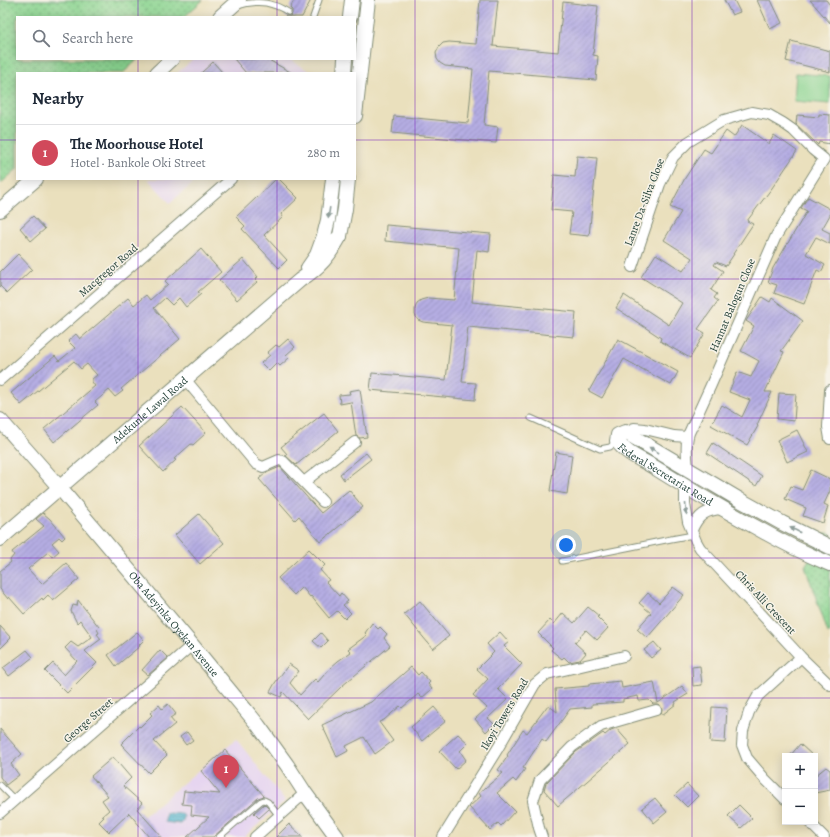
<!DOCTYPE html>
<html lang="en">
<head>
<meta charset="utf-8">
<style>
  :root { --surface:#fff; --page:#f2f2f3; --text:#1f2937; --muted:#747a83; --line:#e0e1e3; --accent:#d1495b }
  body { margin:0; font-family:Alegreya,serif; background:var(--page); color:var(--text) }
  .controls { position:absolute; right:12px; bottom:12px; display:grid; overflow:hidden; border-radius:0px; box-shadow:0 2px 10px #0003 }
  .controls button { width:36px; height:36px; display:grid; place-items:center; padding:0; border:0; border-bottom:1px solid var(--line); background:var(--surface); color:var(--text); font:20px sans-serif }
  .you { position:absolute; left:566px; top:545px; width:14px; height:14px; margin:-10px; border:3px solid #fff; border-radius:50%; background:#1a73e8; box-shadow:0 0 0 6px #1a73e833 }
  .badge { display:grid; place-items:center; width:26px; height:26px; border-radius:50%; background:var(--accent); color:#fff; font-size:13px; font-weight:700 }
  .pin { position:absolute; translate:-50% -33px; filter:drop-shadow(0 1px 2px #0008) }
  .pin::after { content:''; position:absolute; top:21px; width:14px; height:12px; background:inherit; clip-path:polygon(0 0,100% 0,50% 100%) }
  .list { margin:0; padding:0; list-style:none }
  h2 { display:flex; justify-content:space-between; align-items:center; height:52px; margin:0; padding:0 16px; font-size:17px }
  h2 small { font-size:13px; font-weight:400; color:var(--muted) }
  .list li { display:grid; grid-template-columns:26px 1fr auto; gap:12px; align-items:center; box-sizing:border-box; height:56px; padding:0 16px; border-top:1px solid var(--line) }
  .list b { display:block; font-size:15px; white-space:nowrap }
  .list p { margin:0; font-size:13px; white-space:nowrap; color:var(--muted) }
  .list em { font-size:13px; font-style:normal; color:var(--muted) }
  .icon { flex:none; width:22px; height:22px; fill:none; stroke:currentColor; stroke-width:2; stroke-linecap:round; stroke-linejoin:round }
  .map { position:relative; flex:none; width:830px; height:837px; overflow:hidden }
  .search { position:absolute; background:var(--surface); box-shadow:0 2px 10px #0003; left:16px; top:16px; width:340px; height:44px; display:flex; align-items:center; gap:10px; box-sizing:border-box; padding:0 14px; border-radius:0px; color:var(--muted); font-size:15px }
  .panel { position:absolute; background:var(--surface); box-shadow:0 2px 10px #0003; left:16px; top:72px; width:340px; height:108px; border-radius:0px }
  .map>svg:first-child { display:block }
</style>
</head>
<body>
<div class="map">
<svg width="830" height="837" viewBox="0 0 830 837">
  <defs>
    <pattern id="grass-dots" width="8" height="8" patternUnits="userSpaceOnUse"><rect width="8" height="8" fill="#8ad490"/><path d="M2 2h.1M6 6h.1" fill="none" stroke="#70ad76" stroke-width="1.8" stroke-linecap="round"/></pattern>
    <pattern id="water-rules" width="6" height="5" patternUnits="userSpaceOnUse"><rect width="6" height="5" fill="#52b6d1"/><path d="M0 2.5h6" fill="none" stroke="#4395aa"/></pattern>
    <pattern id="building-hatch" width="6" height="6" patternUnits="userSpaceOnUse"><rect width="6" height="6" fill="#b5ade3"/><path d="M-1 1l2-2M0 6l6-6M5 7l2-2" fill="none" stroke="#938eb9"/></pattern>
  </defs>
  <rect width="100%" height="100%" fill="#f7f3e8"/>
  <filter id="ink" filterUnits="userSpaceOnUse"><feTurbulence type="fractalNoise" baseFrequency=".025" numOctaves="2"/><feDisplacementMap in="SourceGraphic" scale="8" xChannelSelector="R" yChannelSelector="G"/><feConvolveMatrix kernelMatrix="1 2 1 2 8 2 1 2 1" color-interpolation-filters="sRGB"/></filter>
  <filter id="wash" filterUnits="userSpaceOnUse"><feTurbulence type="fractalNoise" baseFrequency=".012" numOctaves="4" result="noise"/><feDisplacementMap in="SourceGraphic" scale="16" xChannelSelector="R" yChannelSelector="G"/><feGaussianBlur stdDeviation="0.9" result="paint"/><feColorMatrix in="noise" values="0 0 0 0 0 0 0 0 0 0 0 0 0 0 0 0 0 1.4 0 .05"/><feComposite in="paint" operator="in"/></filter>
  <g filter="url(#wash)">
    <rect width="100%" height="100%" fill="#eae0bd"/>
    <path fill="#e5d3f1" d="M194,59H289L312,73H177Z
      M148,179H198L170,203Z
      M236,739L285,801L244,837H144L133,825Z"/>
    <path fill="url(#grass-dots)" stroke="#548862" d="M0,0H203L184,17H17V59H138L123,73H17V169L0,184Z
      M825,533H830V633H828L805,566Z"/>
    <path fill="#8ad490" stroke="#548862" d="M796,73L830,76V104L794,101Z"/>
    <path fill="url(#water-rules)" stroke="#387a82" d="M166,813L182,814L184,816L183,821L180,824L165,822Z"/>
    <g id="blocks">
      <path fill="url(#building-hatch)" d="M294,0H311L302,17H285L286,15L290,16L292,14V10L290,8Z
        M480,0H498L493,46L558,52L563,2L598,6L593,55L598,56L596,80L489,71L484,125L498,127L496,143L392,133L394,116L468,123L473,69L445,66L440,63L437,59L436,53L439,47L443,43L449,42L476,44Z
        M724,0H734L740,12L732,15Z
        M757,0H771L782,23L770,29Z
        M810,0H826L830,5V23Z
        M791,41L830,51V72L786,61Z
        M234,59H267L292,73H246Z
        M213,62L223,73H201Z
        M819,114L830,115V144L819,142L818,145L796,124L797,115L819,117Z
        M742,125L769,144L774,135L797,151L772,188L747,221L753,224L733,254H734L726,266L716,262L714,265L723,271L711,290L717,294L714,298L718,301L698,329L705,333L690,358L660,341L661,338L616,308L624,295L669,325L682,303L641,277L656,254L683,271L692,258L664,240L681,212L670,207L685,178L704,149L711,153L726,131L734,137Z
        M577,156L597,158L589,236L569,234L572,212L551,210L554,175L575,177Z
        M276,179H279L298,198L281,214L283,217L264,235L287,260L279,268L242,229L245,226L236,217Z
        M808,197L830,209V215L822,229L830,233V244L816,237L806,254L825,265L821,272L817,270L804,304L774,293L777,285L768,282L773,268L807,211L801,208Z
        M33,216L45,229L31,241L20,228Z
        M386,225L491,234L489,252L477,250L472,302L576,312L574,337L468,327L462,382L476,383L475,400L370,390L372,373L446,380L452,325L423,322L418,320L415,315V309L417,303L421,300L428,298L454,300L459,248L385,241Z
        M201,249L221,272L198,292L201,294L186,307L179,298L172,305L165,298L154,308L180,339L121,389L123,391L115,397L109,390L95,402L98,405L54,442L44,429L95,386L92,382V379L97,375L87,364L81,369L74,361L21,405L11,393L55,356L59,361L75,348L68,341L76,334L80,339L128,298L134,305L146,295L150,300L168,284L165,281Z
        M18,254L32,269L7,293L0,286V272Z
        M243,259L258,277L255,280L257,282L237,300L219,280Z
        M762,297L770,302L772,298L803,321L781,351L784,352L765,392H772L757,425L758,426L747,445L711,425L722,405L742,417L750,400L729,392L737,372L751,377L759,361L741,351L754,326L746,321Z
        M288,339L295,347L286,355L289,358L280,366L277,363L269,371L261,363L270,355L267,353L276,345L279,347Z
        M618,339L678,372L671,385L624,359L602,398L589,391Z
        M360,389L367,437L360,438L356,436L351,402L340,404L339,395L350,394L349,391Z
        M779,393L796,394L794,421L777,419Z
        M182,407L206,433L193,445L191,444L174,459L176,460L163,472L139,446Z
        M324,413L338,431L296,465L285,455L287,454L281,447Z
        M797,430L808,452L787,462L777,440Z
        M713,443L762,476L756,486L707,453Z
        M556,452L572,455L567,494L550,491Z
        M366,453L371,459L344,480L340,474Z
        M280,467L321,513L349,490L363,507L320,542L299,516L295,520L259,479L266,473Z
        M811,470L830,479V491L824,504L828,506L823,523L803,516L806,508L785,499L791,486L802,490Z
        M43,513L50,519L65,537L62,540L59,537L52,543L59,551L52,557L48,552L28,569L42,584L66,563L79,579L53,601L48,595L43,600L42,598L24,614L9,597L8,599L0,589V571L11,562L10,560L14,555L12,552L44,526L36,519Z
        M199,514L224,543L200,564L175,535Z
        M309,549L325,565L320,570L329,580L326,582L339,596L341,593L348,601L343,605L351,613L345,619L337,611L329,618L319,606L311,596L310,597L302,587L294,595L278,578Z
        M673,587L684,595L647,638L637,629L651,613L639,603L648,593L659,603Z
        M78,600L99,627L97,629L99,633L97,634L101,639L85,651L97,663L67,693L45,671L53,663L64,675L77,661L65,648L71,642L78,647L92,637L80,620L77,623L71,611L73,605L77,606Z
        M420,601L449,636L433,649L404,614Z
        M588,607L599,616L597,617L608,628L597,640L586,630L575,643L586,653L580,660L569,662L564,657L562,659L551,650L553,648L538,633L550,620L554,624L563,613L574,623Z
        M372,623L378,629L380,627L387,634L384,638L390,646L342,686L308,719L283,692L281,697L270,692L275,683L289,664L299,671L290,683L300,695L315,679L318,682L330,668L338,661L351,652L348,649L367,635L365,633Z
        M0,626L11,638L0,649Z
        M137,632L144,640L139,645L140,646L116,666L108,655Z
        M500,632L509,642L504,646L522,664L498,689L508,699L488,718L494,724L486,732L475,719L487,708L473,695L488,679L477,669L494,652L487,644Z
        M321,633L328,641L321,648L313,641Z
        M654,642L661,650L651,658L644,650Z
        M27,650L33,657L9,676L3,668Z
        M160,650L168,658L148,675L142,670Z
        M700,666L702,685L693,686L692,667Z
        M411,667L418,675L421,672L430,682L428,684L432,689L422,698L418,694L402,708L400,706L384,720L379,722L393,741L375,754L364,737L346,746L348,751L337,757L322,725L371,702Z
        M621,681L622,688L654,682L658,703L682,686L688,694L675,702L676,704L662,715L661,714L662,709L660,705L657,704H653L649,700L639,701L638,696L623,699V702L592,704V707L570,709L546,742L542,739L523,768L525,769L516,782L513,779L497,793L515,811L501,826L498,823L490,830L469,807L481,796L479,793L503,773L498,770L508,756L507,755L523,730L527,733L548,705L557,712L555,689L589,686V684Z
        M168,704L176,714L170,718L175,724L154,741L167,755L149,773L121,744L139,726L140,727L152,715L150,713L159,705L162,709Z
        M434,707L446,721L422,741L411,727Z
        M712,707L727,708L725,743L710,742Z
        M616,728L630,744L558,806L544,790L546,783L576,752L603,733L605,735L611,730Z
        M0,729L22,754L11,764L19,775L6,785L0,777Z
        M187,732L193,740L186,745L180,737Z
        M458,734L468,743L460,751L466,760L456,769L439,751Z
        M800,744L813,756H790Z
        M225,750L264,796L258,798L213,837H187L209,817L191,815L192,805L182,804L184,791L220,794L201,771Z
        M113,757L131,778L123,786L142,803L137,809L162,837H149L129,813L109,832L99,822L104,817L102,816L109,810L102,800L108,796L91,776Z
        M826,767L830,770V790L815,793V776Z
        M687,784L698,796L687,807L675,795Z
        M655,798L667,812L654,823L642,808Z
        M264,804L269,809L259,818L254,813Z
        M739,805L752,818L741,828L728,816Z
        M289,824L303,837H276Z"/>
    </g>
  </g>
  <g filter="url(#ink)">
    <use href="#blocks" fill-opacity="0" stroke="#848e78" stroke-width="1"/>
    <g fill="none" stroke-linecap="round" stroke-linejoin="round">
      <defs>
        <path id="service" d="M238,6C249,2 263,1 273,5C278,6 283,9 288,12
          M313,17L319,0
          M531,418L600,449L610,447L616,442
          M562,561L671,539L693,535
          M0,785L15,800
          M219,837L261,801L264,800L268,802L279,816"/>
        <path id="minor" d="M632,267L660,184L673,157L688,142L724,120L752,112L769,115L783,123L793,130L813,150L824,159
          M185,379L256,464L263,467L279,460L283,461L323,502
          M0,380L231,179
          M830,390L828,427L830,439
          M625,432L634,428L645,429L674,436L687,437
          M688,469C687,458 685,444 689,433L711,385L776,236L824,159
          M304,482L355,442
          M685,487V504L688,522L696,541L700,548L801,657L830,685
          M692,530C698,515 706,510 722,509
          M785,799L765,779L747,758L742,745L743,731L749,712L758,696L801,657
          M0,813L192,645
          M809,822L824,837
          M255,837L305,793
          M443,837L498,748L535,684L547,674L624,656
          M542,837L539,828L533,801L540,780L572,747L601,726L656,710"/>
        <g id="secondary">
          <path d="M220,17L239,0"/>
          <path d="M350,17L352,0"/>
          <path d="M157,73L172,59"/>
          <path d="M344,73L345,59"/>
          <path d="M355,116L368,0"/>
          <path d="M333,179L328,220L324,236L327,240L332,242L335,241L340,236L345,209L348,179"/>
          <path d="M0,210L36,179"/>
          <path d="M308,268L317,255L324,236"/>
          <path id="s1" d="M0,420L59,487L192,645L258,725L287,765L305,793L337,837"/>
          <path id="s2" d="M0,539L300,280C320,267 329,256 340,236"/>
          <path id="s3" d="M830,547L782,523L740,500L625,432L618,435L617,441C626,454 643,460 657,469C690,490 724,510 759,529C782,542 806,554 830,564"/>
        </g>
      </defs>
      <use href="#service" stroke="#848e78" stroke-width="7"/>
      <use href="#minor" stroke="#848e78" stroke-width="12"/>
      <use href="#secondary" stroke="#848e78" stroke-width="16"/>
      <use href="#service" stroke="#fff" stroke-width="5"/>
      <use href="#minor" stroke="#fff" stroke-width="10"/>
      <use href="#secondary" stroke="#fff" stroke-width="14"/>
    </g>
    <defs><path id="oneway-solid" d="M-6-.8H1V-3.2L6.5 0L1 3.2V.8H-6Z"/></defs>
    <g fill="#8f9e9a">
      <use href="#oneway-solid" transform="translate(329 213) rotate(98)"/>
      <use href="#oneway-solid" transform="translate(654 450) rotate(-150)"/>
      <use href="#oneway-solid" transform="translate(686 509) rotate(85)"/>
      <use href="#oneway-solid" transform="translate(795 530) rotate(-153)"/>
    </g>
  </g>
  <path fill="none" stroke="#7b2cbf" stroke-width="1" stroke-opacity="0.55" d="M138,0V17M277,0V17M415,0V837M553,0V837M692,0V837M138,59V73M277,59V73M0,140H17M355,140H830M138,179V837M277,179V837M0,279H830M0,418H830M0,558H830M0,698H830"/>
  <g text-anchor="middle" stroke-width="3" stroke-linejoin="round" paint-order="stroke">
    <g font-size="11" fill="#1f3d34" stroke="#f7f3e8">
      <text transform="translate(644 202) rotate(-69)" y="4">Lanre Da-Silva Close</text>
      <text transform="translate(108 270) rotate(-41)" y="4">Macgregor Road</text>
      <text transform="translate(732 305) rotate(-67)" y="4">Hannat Balogun Close</text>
      <text dy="4" stroke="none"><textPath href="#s2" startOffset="198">Adekunle Lawal Road</textPath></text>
      <text dy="4" stroke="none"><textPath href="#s3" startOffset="308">Federal Secretariat Road</textPath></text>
      <text transform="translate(766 602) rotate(47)" y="4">Chris Alli Crescent</text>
      <text dy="4" stroke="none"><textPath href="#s1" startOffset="268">Oba Adeyinka Oyekan Avenue</textPath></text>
      <text transform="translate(504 714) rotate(-59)" y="4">Ikoyi Towers Road</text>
      <text transform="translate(88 720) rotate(-41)" y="4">George Street</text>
    </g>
  </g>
</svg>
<div class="controls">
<button>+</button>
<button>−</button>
</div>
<div class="you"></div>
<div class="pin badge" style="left:226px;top:788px">1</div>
<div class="search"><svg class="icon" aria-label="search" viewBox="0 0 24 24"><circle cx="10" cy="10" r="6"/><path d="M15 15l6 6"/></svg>Search here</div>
<section class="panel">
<h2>Nearby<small></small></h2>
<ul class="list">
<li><span class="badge">1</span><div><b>The Moorhouse Hotel</b><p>Hotel · Bankole Oki Street</p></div><em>280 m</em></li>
</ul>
</section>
</div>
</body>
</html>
